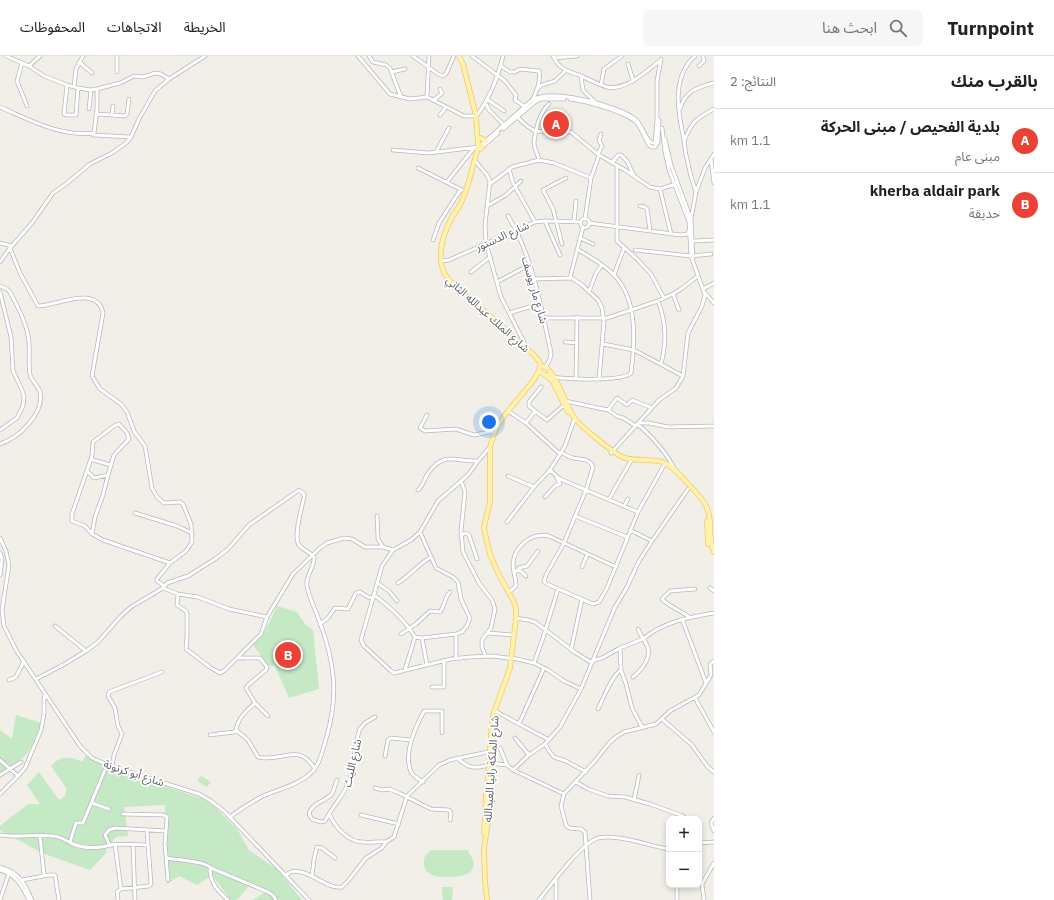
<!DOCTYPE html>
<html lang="ar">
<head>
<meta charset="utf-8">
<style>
  :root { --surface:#fff; --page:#f6f6f6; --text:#222; --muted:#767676; --line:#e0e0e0; --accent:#ea4335 }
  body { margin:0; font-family:"IBM Plex Sans","Noto Sans Arabic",sans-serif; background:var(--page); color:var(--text); direction:rtl }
  .controls { position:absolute; right:12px; bottom:12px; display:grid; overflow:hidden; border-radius:8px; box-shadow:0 2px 6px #0003 }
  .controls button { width:36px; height:36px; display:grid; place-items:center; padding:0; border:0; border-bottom:1px solid var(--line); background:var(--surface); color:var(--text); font:20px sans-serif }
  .you { position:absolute; left:489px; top:366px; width:14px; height:14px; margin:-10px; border:3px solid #fff; border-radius:50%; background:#1a73e8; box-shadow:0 0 0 6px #1a73e833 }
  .badge { display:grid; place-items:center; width:26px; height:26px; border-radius:50%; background:var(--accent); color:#fff; font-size:13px; font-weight:700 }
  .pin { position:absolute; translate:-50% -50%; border:2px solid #fff; box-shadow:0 1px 4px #0006 }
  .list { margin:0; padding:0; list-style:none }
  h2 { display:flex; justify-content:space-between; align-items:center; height:52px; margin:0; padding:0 16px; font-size:17px }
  h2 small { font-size:13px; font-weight:400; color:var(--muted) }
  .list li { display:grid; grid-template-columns:26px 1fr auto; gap:12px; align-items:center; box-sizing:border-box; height:64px; padding:0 16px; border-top:1px solid var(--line) }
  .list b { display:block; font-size:15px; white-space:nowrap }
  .list p { margin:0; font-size:13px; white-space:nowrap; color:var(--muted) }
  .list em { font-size:13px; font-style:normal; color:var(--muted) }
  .icon { flex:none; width:22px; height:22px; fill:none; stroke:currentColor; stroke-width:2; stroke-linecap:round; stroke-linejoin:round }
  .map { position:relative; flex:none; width:714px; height:844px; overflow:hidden; direction:ltr }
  header { display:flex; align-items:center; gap:24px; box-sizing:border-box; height:56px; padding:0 20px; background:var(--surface); border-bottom:1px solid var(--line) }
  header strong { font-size:19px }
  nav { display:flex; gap:22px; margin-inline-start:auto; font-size:14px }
  .search { width:280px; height:36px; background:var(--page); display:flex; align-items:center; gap:10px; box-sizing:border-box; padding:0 14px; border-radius:8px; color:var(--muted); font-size:15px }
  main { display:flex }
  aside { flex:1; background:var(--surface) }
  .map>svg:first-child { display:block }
</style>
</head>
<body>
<header>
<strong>Turnpoint</strong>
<div class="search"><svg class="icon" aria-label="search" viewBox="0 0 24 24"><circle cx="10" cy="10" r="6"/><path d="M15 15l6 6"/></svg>ابحث هنا</div>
<nav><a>الخريطة</a><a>الاتجاهات</a><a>المحفوظات</a></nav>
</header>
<main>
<aside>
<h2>بالقرب منك<small>النتائج: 2</small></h2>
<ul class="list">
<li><span class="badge">A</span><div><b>بلدية الفحيص / مبنى الحركة</b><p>مبنى عام</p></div><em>1.1 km</em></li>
<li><span class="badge">B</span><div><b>kherba aldair park</b><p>حديقة</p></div><em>1.1 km</em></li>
</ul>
</aside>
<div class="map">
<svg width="714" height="844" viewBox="0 0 714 844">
  <rect width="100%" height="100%" fill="#f1efe8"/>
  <path fill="#c5e8c5" d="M277,550L297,556L305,568L313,574L319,633L289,642L275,610L268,609L253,589L264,577Z
    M16,659L41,667C31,695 27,703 0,718V674L12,683Z
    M86,700L108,711L203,743L215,751L237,773L249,794L278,814L302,844H253L267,835L250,829L237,844H231L214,822H208L197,829L179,820L167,828L165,749L124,751L128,780L116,781L106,793L107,796L90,814L42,797L0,774V770L28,748H40L27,729L39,716L59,744L65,740L67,733L51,710C61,699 70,700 82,706Z
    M201,720L211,726L207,731L197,725Z
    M431,794H468C469,800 476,803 473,812C470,822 444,822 435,820C431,819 429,817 426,815C422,806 423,800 431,794Z
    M442,831H453L452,844H443Z"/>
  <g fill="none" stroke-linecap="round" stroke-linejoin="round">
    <defs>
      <path id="minor" d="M6,0L29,10L44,20L67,29L78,32L91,34L97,33L120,27L134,20L143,21L155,17L161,18L169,23
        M358,0L390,38L410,43L427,41L464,60H476
        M369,0L373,6L386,9L390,12L401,41
        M413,0L438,18L443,20L446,18L454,0
        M472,0L505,25L516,39L515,44L524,50
        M553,0C558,12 568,16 579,19C588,23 597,28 607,31C627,35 647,14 661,4
        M695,0C671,21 678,57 684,84C685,90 685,97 687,103C689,114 692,125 696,136
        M554,2L577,0
        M79,6L92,17
        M22,7L17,25L27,50
        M628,8L633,24
        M29,10L40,0
        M501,10L510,16H515L520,13L539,15C541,25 537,34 533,43
        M699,10L704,5L703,0
        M117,16V0
        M392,16L405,13
        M581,20L583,34L595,46
        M67,29L64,58L66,59H76L78,32
        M601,29L604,13L622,0
        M74,31L76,13L83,0
        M538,32L542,29L555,25L565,15
        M427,41L429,0
        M570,43C585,45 627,56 637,67C642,74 645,82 649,89L651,91H655L658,86L659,64
        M434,44L442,37L440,33
        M488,44L504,55
        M486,48L489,54L504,69
        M0,51C30,64 60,81 94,77L93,79L131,81
        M89,53L91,34
        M680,53C685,35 696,32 713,27
        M96,58L125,60L127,58L129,43
        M478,58C491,40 498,21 503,0
        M112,59L113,50
        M440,59L446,51
        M516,60L527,70L535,75L571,76L599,99L625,114L650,131L660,133L676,128
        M503,73L536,45L542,43H564
        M94,77L97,53V33
        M665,83L671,109L691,163L693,203
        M684,85C692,65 696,63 714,53
        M481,89L532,44C551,32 617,49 635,63C643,69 644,82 652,87H655L657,63V25L661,3
        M482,91L498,77
        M393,94L429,97L478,91
        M436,96L449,72
        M598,98L602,90L599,84L601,78
        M711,103L714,127
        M539,104C538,99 534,92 534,86C535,74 540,56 549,48
        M476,106L487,119L490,125L485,169L486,187L501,241L526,290
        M612,107L618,99H621L627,105L634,120
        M617,110V185L637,203L651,218L664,242
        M418,112L462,134
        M509,113L513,127L535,166
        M447,126L474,92
        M490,128L512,111L539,104L554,107L591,122
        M660,133L671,178
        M487,150L506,139L521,125
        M640,150L645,151L647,153L650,174
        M508,160C533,201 541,251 551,297L550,303L546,310
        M580.5 167a4.5 4.5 0 1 1 9 0a4.5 4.5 0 1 1-9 0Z
        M585,163L591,122L599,99
        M691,163L696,136L705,112L714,98
        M545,165L560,199
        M574,165L576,145
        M589,167L681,179L687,178L690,174
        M580,182L593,188
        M433,184L439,167L461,133
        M693,185L713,184
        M0,187L12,190
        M562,188L553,153L543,134L566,122
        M10,192L20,217L38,250C56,250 97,228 103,257L92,320L100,333L121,348L127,356L134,375L145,390L152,432L157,441L164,447L180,446L183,448L191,468L192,486L186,495L170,507
        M635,194L691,200L711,198
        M441,205L449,204L535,166L545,165L581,166
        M0,206L10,192L32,167L53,137L66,128L90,108L112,97L126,87L131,81L139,63L155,35L169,23L205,0
        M471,216L490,201
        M614,219L624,192
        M570,222L583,171
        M534,223L572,222L582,229L598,244L602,252L604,266L599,323
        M497,226L529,209
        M0,230L7,233L10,236C18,251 28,270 29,287C30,297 28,308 30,318C31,325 38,329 40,336C45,358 18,382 0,388
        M703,233L714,227
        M0,236L11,281L13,315L22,334L24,341L23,350L17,362L0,374
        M589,236L596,217L602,209
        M704,236L714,247
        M673,238L679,254
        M658,245C666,265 667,286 661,308
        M510,257L519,254L540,248
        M543,262H607L658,245L673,238L681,233L698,220
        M565,286L577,287
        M603,288L634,294L683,320
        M553,321C566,323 623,326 631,317C635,286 638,245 615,220C604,208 590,201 577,193
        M576,322L577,261
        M565,345L608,354L617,360L623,362L636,370
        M608,354L617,342L627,349L632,344L652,352
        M508,355L526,367L560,398
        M535,355L529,350V346L541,331
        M427,359L420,372L425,375L456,373L474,379L495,375
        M526,367L535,355L547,364L564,349
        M638,367H649L668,371L714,370
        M637,369L641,371C654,383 666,396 674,412
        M490,391L478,405L468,419L438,445L420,476L411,484L393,494L382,510L361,584L364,590L391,615L394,617L451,603L470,601L492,600L517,603L534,607L548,614L564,625L581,633
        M561,396C565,399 569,401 573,402C581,404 590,402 593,411L586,434L564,487L546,519L544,526L547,528L593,548L599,546L607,532L638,456L664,409
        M611,397L659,344L676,332L683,320L688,277L702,250L705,239L691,200L689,166L669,114L665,96L662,72
        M93,404L111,409
        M550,414L560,423L638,456
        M87,415L94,422L108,419
        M508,420L534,431
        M461,425L465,436L461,475L463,496L479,527L492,544L495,553L491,572L482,584V591L485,599
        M418,434C424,429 424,422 429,416C444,395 457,406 478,405
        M545,441L555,430L560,428L557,422
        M609,443L632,403
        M624,450L628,443
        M135,457L177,470L192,477
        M377,460L378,483L383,491L393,494
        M575,460L627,481
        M507,466L534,431L550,414L565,390L574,364
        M630,474L652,485
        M420,476L436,512L453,521L458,526L461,543L470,562L467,570L462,576L456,578L422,582
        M92,478L85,470L72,465V458L92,400L93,386L114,370L119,368L127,377L129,383L114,399L108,419L103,439L95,461L92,478L103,484L170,507L157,523V525L164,530
        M461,479L466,477L469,479L477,503
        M0,482L6,495L9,509L2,554L4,570L16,594L80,690L92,702L110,710L199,738L211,745L225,756L309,844
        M0,497L2,503L0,519
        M582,511L587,499
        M518,513L526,520
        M514,517L519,512L527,510L538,495
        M377,527L389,535L397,545
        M398,527C410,519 419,508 431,501
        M163,532L178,538L198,541L229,553L267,561
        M710,532L714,535
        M509,536L516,530C516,522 513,515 513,508C514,490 532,476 549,480L616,511
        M178,538L177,549L186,555L187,558V580L186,593L211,612L220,617L225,614L261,578L267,561L293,518L320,492L327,487L344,482L352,483L365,491H383
        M374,539C390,551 405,564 415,581L422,582L427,609
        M689,561C683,556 665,548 662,543L670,535L695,533
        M516,562L528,564L535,566L576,597L592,607
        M682,563L706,627
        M320,568L328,562L335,552L348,553L356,537L360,536L368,541L373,542
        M55,570L86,595
        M638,573L643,583C663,566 690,561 714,557
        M488,577L512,579
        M401,578L416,568L430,555L440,556C445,550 444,542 450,536
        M456,578V603
        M571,594L582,543
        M238,602H260L267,611L266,614L248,629L246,632L255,647L268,660
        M592,605L602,602L620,592L643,583C655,597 645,611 633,621
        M534,607L543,582L558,533
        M405,614L415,581
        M621,614L626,628L632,652L642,671
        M36,623L63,609L86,595L98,586L121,560L131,551L163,532L167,527L188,520L215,503L228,493L249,469L299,434L304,438V441C302,451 293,481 299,489C303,494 310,496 314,501C315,511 305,520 307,530C309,542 315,552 319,564C335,606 339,640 326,683C322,696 320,709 310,718C296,730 279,733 263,740C252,746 240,753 230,761
        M9,624L16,621L24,605
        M432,631H444V605
        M695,642L714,676
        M598,653C603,643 612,619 621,614L620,592
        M495,655L549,684
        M375,661L365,667L360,673C354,688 355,705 351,720C347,735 337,745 329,758C335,771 348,786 363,786C371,787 378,785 386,786
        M662,663L692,689L707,710L714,716
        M519,668L544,612
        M236,674L248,684L258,701C282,707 298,685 315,713
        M236,674C238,662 246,655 255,647
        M210,679L234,676L236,674
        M515,682L529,699
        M545,688L549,695L554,701L566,705L586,716
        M500,692L507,709
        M385,700L388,684L391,682L411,684
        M457,702C468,711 471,713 485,710
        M0,704L18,720
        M490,707L507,709L513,714L564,738
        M112,711L114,699L122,678L118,670L115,652L108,640L109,636L162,616
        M513,714L529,699L545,688L560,671L581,633L615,551L626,533L639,505L652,485L688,433
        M0,719L21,706
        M423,726C418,723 413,720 411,716C403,698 416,670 424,655H442V677
        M576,726L588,733L608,740L625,741L650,748L683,760L685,763
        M375,732L382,734L389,733L399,737L431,753L449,754L451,757L450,764
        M0,738L18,720L25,712L41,674L44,658V644L45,638
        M634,744L639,719
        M92,747L109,753
        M123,758L164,759L167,761L165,788L168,824
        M329,758L325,765L321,766L312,763L309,758C311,748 323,746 331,739C334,736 335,728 337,724
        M361,759L399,768
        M714,762L711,767L714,775
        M0,779C18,782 35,778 53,780C60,780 66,785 73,788C87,794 101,792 115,788
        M40,780L44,819
        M70,786L76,767H83L107,709
        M699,787L714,786
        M133,789L135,844
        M110,790L105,779L109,774L115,772L166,775
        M166,802C176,804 206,805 211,812
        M0,811C20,817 24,826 32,844
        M0,814C18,820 21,829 29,844
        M286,819C302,805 326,835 342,831L348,825L366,802L382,792L386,786L394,781L407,740L439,709L450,704L488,696
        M312,820L314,803L317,791L322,792L335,802
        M22,824L49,819H55L59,844
        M121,833L149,830L151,828L147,775
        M0,844L9,817
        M118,844L117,836L121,833L115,788L148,789
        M228,844C219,836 210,827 210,814L211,812L268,836L273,839L276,844
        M539,844C551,829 580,789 596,783C599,781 604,781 608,781C629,781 649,790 669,793
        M556,844V823
        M590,844L585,776L581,773L569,772L566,769L561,750L564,738L594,706L610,686L616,681L624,676L656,668L670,655L699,639L711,619L710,608L714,605
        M677,844V829
        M704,844L702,828L714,807"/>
      <path id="major" d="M459,0L463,8L476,60L478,89
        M481,82L486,85
        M478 91a2 2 0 1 1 4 0a2 2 0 1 1-4 0Z
        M478,92C473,108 470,126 463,142C461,150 455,156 451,163C442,181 434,207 449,224L534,299L539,305L541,310
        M550,316V320L545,319L540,316L539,312L542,310C554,310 567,352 575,363C583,372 615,399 625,402C636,405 648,403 659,405C663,406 667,408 670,410C677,415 701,441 705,448C714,463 707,481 714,496
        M547,320L553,326L568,356
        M707,465L708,488
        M484,777L486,738
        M487,844L485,825L484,793L488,765V723L491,678L493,659L510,612L516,562V552L513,544L498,517L490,498L485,477L484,471L490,446V391L495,375L504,360L533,325L539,315"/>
    </defs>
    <use href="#minor" stroke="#b5b8bc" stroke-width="4.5"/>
    <use href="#major" stroke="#f2c960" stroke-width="5.5"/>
    <use href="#minor" stroke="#fff" stroke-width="3"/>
    <use href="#major" stroke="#fff2af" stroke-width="4"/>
  </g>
  <g text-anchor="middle" stroke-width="3.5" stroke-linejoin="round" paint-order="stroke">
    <g font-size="11" fill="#5f6368" stroke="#fff">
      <text transform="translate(502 180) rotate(-24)" y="4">شارع الدستور</text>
      <text transform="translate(535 234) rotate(74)" y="4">شارع مار يوسف</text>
      <text transform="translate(488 258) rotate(42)" y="4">شارع الملك عبدالله الثاني</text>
      <text transform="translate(352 707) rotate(-77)" y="4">شارع الليث</text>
      <text transform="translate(491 713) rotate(-86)" y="4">شارع الملكة رانيا العبدالله</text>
      <text transform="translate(134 717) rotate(18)" y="4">شارع أبو كرتونة</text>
    </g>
  </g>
</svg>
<div class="controls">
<button>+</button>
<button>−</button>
</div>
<div class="you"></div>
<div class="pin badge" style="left:556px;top:68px">A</div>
<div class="pin badge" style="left:288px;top:599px">B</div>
</div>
</main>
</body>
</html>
